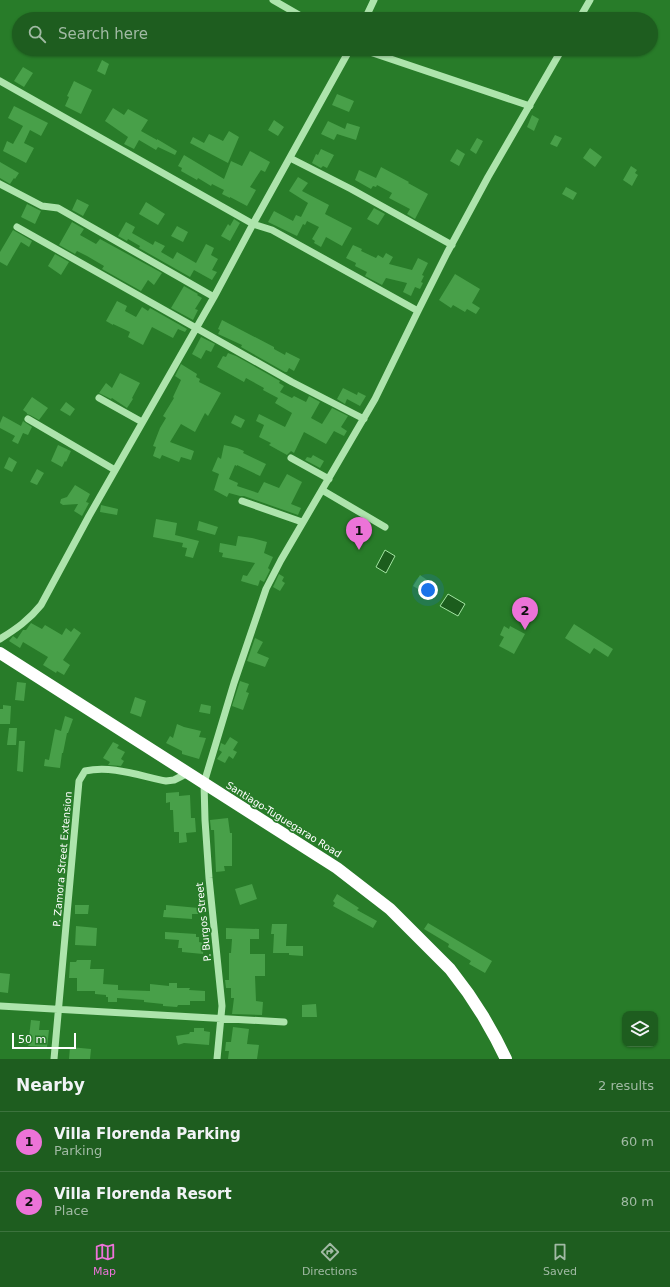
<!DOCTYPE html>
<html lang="en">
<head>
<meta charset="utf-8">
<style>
  :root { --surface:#1e5d1f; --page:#2b662c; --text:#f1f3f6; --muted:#a1baa4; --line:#3c723d; --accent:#ec73d8 }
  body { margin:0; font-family:"DejaVu Sans",sans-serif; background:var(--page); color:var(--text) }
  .controls { position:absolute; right:12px; bottom:12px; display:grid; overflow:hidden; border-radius:8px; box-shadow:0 1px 3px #0004 }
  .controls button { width:36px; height:36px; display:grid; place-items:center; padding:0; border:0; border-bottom:1px solid var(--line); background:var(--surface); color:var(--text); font:20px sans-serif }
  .scale { position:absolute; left:12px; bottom:10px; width:64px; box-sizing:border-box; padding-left:4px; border:2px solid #fff; border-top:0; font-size:11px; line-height:14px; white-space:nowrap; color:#fff; -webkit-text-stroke:3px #287c29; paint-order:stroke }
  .you { position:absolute; left:428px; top:590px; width:14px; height:14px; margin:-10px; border:3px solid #fff; border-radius:50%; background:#1a73e8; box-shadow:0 0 0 6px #1a73e833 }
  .badge { display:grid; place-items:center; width:26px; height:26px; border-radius:50%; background:var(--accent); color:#111; font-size:13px; font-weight:700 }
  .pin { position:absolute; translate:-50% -33px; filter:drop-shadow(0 1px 2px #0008) }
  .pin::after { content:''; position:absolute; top:21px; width:14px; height:12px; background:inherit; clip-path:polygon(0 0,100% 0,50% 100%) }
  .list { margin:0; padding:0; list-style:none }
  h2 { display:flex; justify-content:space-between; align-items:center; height:52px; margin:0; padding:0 16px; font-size:17px }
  h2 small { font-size:13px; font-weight:400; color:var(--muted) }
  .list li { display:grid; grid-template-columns:26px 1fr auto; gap:12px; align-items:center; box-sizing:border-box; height:60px; padding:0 16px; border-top:1px solid var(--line) }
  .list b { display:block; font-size:15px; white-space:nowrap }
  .list p { margin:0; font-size:13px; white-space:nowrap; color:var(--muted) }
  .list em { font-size:13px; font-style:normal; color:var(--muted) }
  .icon { flex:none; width:22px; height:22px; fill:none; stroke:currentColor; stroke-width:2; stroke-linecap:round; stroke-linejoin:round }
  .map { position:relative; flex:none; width:670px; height:1059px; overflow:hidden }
  .search { position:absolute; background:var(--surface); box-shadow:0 1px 3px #0004; left:12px; right:12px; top:12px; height:44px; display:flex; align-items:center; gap:10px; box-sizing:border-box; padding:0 14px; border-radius:22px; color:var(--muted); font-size:15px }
  .sheet { height:172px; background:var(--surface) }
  nav { display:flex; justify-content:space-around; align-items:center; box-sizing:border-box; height:56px; border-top:1px solid var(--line); background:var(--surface); font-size:11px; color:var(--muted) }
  nav a { display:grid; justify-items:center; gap:2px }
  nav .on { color:var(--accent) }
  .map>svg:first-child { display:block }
</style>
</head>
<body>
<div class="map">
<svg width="670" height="1059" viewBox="0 0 670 1059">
  <rect width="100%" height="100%" fill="#287c29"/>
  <path fill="#1c5d1d" stroke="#a2e4a1" d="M385,550L395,556L386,573L376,567Z
    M448,594L465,604L458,616L440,606Z"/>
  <path fill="#48a049" d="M102,60L109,64L105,75L97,71Z
    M23,67L33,73L24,87L14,81Z
    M74,81L92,90L81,114L65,106L69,97L67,96Z
    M337,94L354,101L349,112L332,105Z
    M14,106L48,123L41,136L30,130L24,143L34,148L26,163L3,151L7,141L13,144L23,126L8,118Z
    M113,108L124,115L128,109L148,120L141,131L157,140V139L177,151L175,155L158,147L156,150L139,140L134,149L124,144L128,137L105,121Z
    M532,115L539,119L534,131L527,127Z
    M274,120L284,127L278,136L268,130Z
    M328,121L345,129L347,123L360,127L356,140L337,134L334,140L321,134Z
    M229,131L239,137L228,163L190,143L193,137L204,143L209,134L223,141Z
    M555,135L562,138L557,147L550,144Z
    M477,138L483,141L476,154L470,150Z
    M590,148L602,157L595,167L583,158Z
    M321,149L334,155L327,168L323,166L321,168L312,163L316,154L318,155Z
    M457,149L465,154L459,166L450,161Z
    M250,151L270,162L265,172L261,170L250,187L256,190L247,206L230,197V198L222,194L224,190L212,184L211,186L198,178L197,180L181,171L182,168L178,166L184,155L224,179L231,161L242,166Z
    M0,162L19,173L15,179L14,178L10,184L0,178Z
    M631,166L637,170L635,173L638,175L632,186L623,180Z
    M381,167L409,182L408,183L428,194L415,219L407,214L410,209L389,198L392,193L377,185L376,187L373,186L371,189L355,180L359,170L376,178Z
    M298,177L308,183L302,191L329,205L325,214L352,228L342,246L326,237L321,247L314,243L315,241L312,239L319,227L307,221L305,225L303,224L297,236L268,222L274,211L293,221L296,215L301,217L308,203L289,191Z
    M566,187L577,193L573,200L562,194Z
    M77,199L89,205L83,216L72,210Z
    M146,202L165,214L158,225L139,214Z
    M27,204L41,211L35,224L21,217Z
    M374,208L385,214L378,225L367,219Z
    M234,219L240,223L230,241L221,236L228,224L230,226Z
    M72,222L84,229L80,235L96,244L100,239L162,273L154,285L148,280L141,291L102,269L104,266L87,256L77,251L75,254L59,245Z
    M126,222L135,227L132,233L153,245L155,241L165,246L161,252L173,259L177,252L196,263L206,244L214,248L211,255L218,259L212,270L217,272L212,280L194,270L190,277L139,248L140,246L128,239L127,241L118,236Z
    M177,226L188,232L183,242L171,236Z
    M13,230L32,241L29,247L21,242L7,266L0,262V252Z
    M353,245L362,249L361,251L376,258L378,255L383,258L386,253L393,257L389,264L412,270L418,258L428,263L422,275L424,276L421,282L423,283L420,289L415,287L411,296L403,292L407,283L386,278L382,285L365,276L367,272L355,266L356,263L346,258Z
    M55,254L69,262L61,275L48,266Z
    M455,274L480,289L472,303L480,308L476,314L467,309L465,312L453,305L451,308L439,300Z
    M184,286L198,294L197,295L202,298L195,309L198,310L193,320L171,308Z
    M117,301L127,306L125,311L136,317L142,307L148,311L150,308L187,329L185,332L178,329L173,338L152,327L143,345L128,337L130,332L113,324V325L106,321Z
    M222,320L274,347V349L285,355L286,352L300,359L294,371L289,368L287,372H285L241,347L242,345L218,334L220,330L218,329Z
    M201,337L215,344L211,352L206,350L201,359L192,354Z
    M228,353L236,356L280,381L279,383L284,386L280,392L292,398L294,396L306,402L309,396L320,402L311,418L322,424L332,408L348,416L341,427L347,431L344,436L334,431L326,444L304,432L294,453L291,451L287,455L269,445L271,443L259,437L264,425L256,421L259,414L285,427L292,413L275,403L278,398L263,390L264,388L246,378L244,382L217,367L223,356L226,357Z
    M181,364L197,374L196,377L200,379L199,382L221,393L208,416L205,413L195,432L181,424L170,442L194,451L191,460L181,457L179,462L162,455L160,459L153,456L156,447L153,446L160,428L166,418L163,416L174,398L173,397L181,380L175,376Z
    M120,373L140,383L132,398L133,399L127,408L112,398L111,399L99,393L106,383L112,388Z
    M343,388L357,395L358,392L366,396L360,406L347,399L345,404L337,399Z
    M32,397L48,408L39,420L30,415L27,414V413L23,410Z
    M66,402L75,409L70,416L60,410Z
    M235,415L245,420L241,428L231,423Z
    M3,416L21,426L23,421L32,427L28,435L23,433L18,444L12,441L15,436L0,428V423Z
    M58,445L71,451L66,462L65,461L62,467L51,461Z
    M224,445L237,448L244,451L243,453L266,464L260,476L237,465V466L235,465L229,479L238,483L237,486L258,493L264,482L279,488L287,474L302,482L291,504L301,508L298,515L244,496H240L229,493L227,497L214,490L219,474L212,471L218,457L221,459Z
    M313,455L324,461L320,468L305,460L307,457L311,458Z
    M9,457L17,462L12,472L4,468Z
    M37,469L44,473L37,485L30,482Z
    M75,485L90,494L86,502L89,503L82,516L74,511L78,504L63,505L60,503L61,499L67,497Z
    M101,505L118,509L117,515L100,512Z
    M156,519L177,523L175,535L199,541L193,558L185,556L187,548L182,547L183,543L153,537Z
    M199,521L218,527L215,535L197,530Z
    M238,536L252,538L267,542L264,553L273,557L268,568L270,570L264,582L260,580L258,586L241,581L243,575L247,576L255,563L222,557L223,553L219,552L220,543L236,546Z
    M279,574L284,577L282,581L285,583L280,591L273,587Z
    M420,575L430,582L423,592L413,586Z
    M31,623L42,629L45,625L62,635L66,628L71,632L74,628L81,633L63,660L70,665L64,675L57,671L56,673L43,665L48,657L23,642L20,648L9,641L13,636L17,639L23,630H26Z
    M574,624L613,649L608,657L594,648L590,654L565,638Z
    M504,626L509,629L510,626L525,634L514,654L499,646L504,637L500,635Z
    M255,638L263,642L257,653L269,658L265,667L247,661Z
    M240,681L249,684L246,692L249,693L243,710L232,706Z
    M17,682L26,683L24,701L15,700Z
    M135,697L146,701L141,717L130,713Z
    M201,704L211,706L210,714L199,712Z
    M3,705L11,706L10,724H0V709H3Z
    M65,716L73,719L68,733H67L63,753H62L60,768L44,766L45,759L49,760L55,729L61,731Z
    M177,724L184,727L201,731L199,737L206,738L199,759L182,754V751L166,743L170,736L173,738Z
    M9,728H17L16,745H7Z
    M230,737L238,742L233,750L237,752L233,759L229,756L225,763L217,759L222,752L219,750L221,743L225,745Z
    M19,741H25L23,772L17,771Z
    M113,742L119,745L117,748L125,752L121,759L124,761L121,766L108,765L110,762L103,758Z
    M179,792V796L190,795L191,818H195L196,832L186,833L187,842L179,843V832H174L173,810H170V802L166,803V793Z
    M228,818L230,833H232V866H224L225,871L216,872L214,830H211L210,820Z
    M252,884L257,899L240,905L235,889Z
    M337,894L359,908L357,910L377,921L373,928L333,906L335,903L333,901Z
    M75,905H89L88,914H75Z
    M166,905L199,908L198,914H192V919L163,917L164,910H166Z
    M428,923L492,961L485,973L469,964L471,961L448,947L449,944L424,929Z
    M272,924H287L286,946H303V956L289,955V953H273L274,934H271Z
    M76,926L97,928L96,946L75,945Z
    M226,928L259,929V939H250V954H265V976H255L256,1001L263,1002L262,1015L232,1014L234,998H231V988H226L225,980H229V953H231L232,939H226Z
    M165,932L196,934V937H199V942L204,943L203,954L182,952V948H178L179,940L165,939Z
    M77,960H91L90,969H104L103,984L118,985V990L150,991V984L169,986V983H177V988H190L189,990L205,991V1001H190V1005H178L177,1007L163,1006V1004L144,1002V1000L117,998V1002H108V997H106V995L95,994V991H77V978H69L70,962H76Z
    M0,973L10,974L8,993L0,992Z
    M316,1004L317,1017H302V1005Z
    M31,1020L40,1021L39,1030H49L47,1047L28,1046L29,1044L19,1043L20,1036L29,1037Z
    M233,1027L249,1029L247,1044L259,1045L257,1059H228L229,1051H225L226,1042H231Z
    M194,1028H204V1031L210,1032L209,1045L184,1043L178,1045L176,1036L189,1034L190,1032H194Z
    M70,1047L91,1049L90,1059H69Z"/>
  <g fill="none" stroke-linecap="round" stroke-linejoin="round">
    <path stroke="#ade4ac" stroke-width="7" d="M273,0L306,19
      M365,19L374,0
      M579,19L590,0
      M361,49L530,106
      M0,81L253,224L272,230L418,311
      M290,158L351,189L452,245
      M0,184L42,206L58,208L214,297
      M17,227L292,382L364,419
      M99,398L142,422
      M28,419L115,470
      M291,458L329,479
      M322,490L385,527
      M242,501L302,522
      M0,639C16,629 29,620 41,605L89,516L214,297L253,224L350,49
      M0,1006L284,1022
      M54,1059L79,781L85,771C112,765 140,776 166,781L174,780L188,773
      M217,1059L222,1006L209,878L205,820L204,783L234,683L266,589L281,560L375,399L418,311L447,253L488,177L562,49"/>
    <path stroke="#fff" stroke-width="12" d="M0,653L337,868L390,909L450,969L468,993L483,1016L496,1039L506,1059"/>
  </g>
  <g text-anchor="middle" stroke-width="3.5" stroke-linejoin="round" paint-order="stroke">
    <g font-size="10" fill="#fff" stroke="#287c29">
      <text transform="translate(284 819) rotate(32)" y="4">Santiago-Tuguegarao Road</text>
      <text transform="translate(62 859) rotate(-85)" y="4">P. Zamora Street Extension</text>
      <text transform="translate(203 922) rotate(-96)" y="4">P. Burgos Street</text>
    </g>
  </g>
</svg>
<div class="controls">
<button><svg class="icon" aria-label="layers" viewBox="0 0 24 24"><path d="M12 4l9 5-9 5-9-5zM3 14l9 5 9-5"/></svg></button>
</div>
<div class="scale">50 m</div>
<div class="you"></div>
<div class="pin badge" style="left:359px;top:550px">1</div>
<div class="pin badge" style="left:525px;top:630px">2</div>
<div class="search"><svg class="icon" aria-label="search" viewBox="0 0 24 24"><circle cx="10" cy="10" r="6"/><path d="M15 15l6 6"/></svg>Search here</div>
</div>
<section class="sheet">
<h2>Nearby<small>2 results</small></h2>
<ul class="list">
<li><span class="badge">1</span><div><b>Villa Florenda Parking</b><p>Parking</p></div><em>60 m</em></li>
<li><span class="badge">2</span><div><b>Villa Florenda Resort</b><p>Place</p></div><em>80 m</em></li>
</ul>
</section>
<nav>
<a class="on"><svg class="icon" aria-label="map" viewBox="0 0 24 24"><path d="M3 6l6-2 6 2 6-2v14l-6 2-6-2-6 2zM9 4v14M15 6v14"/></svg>Map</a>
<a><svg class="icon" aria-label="directions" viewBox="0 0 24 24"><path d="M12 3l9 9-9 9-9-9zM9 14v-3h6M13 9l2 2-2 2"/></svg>Directions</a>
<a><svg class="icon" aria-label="saved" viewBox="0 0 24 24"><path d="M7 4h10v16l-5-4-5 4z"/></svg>Saved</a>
</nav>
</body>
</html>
